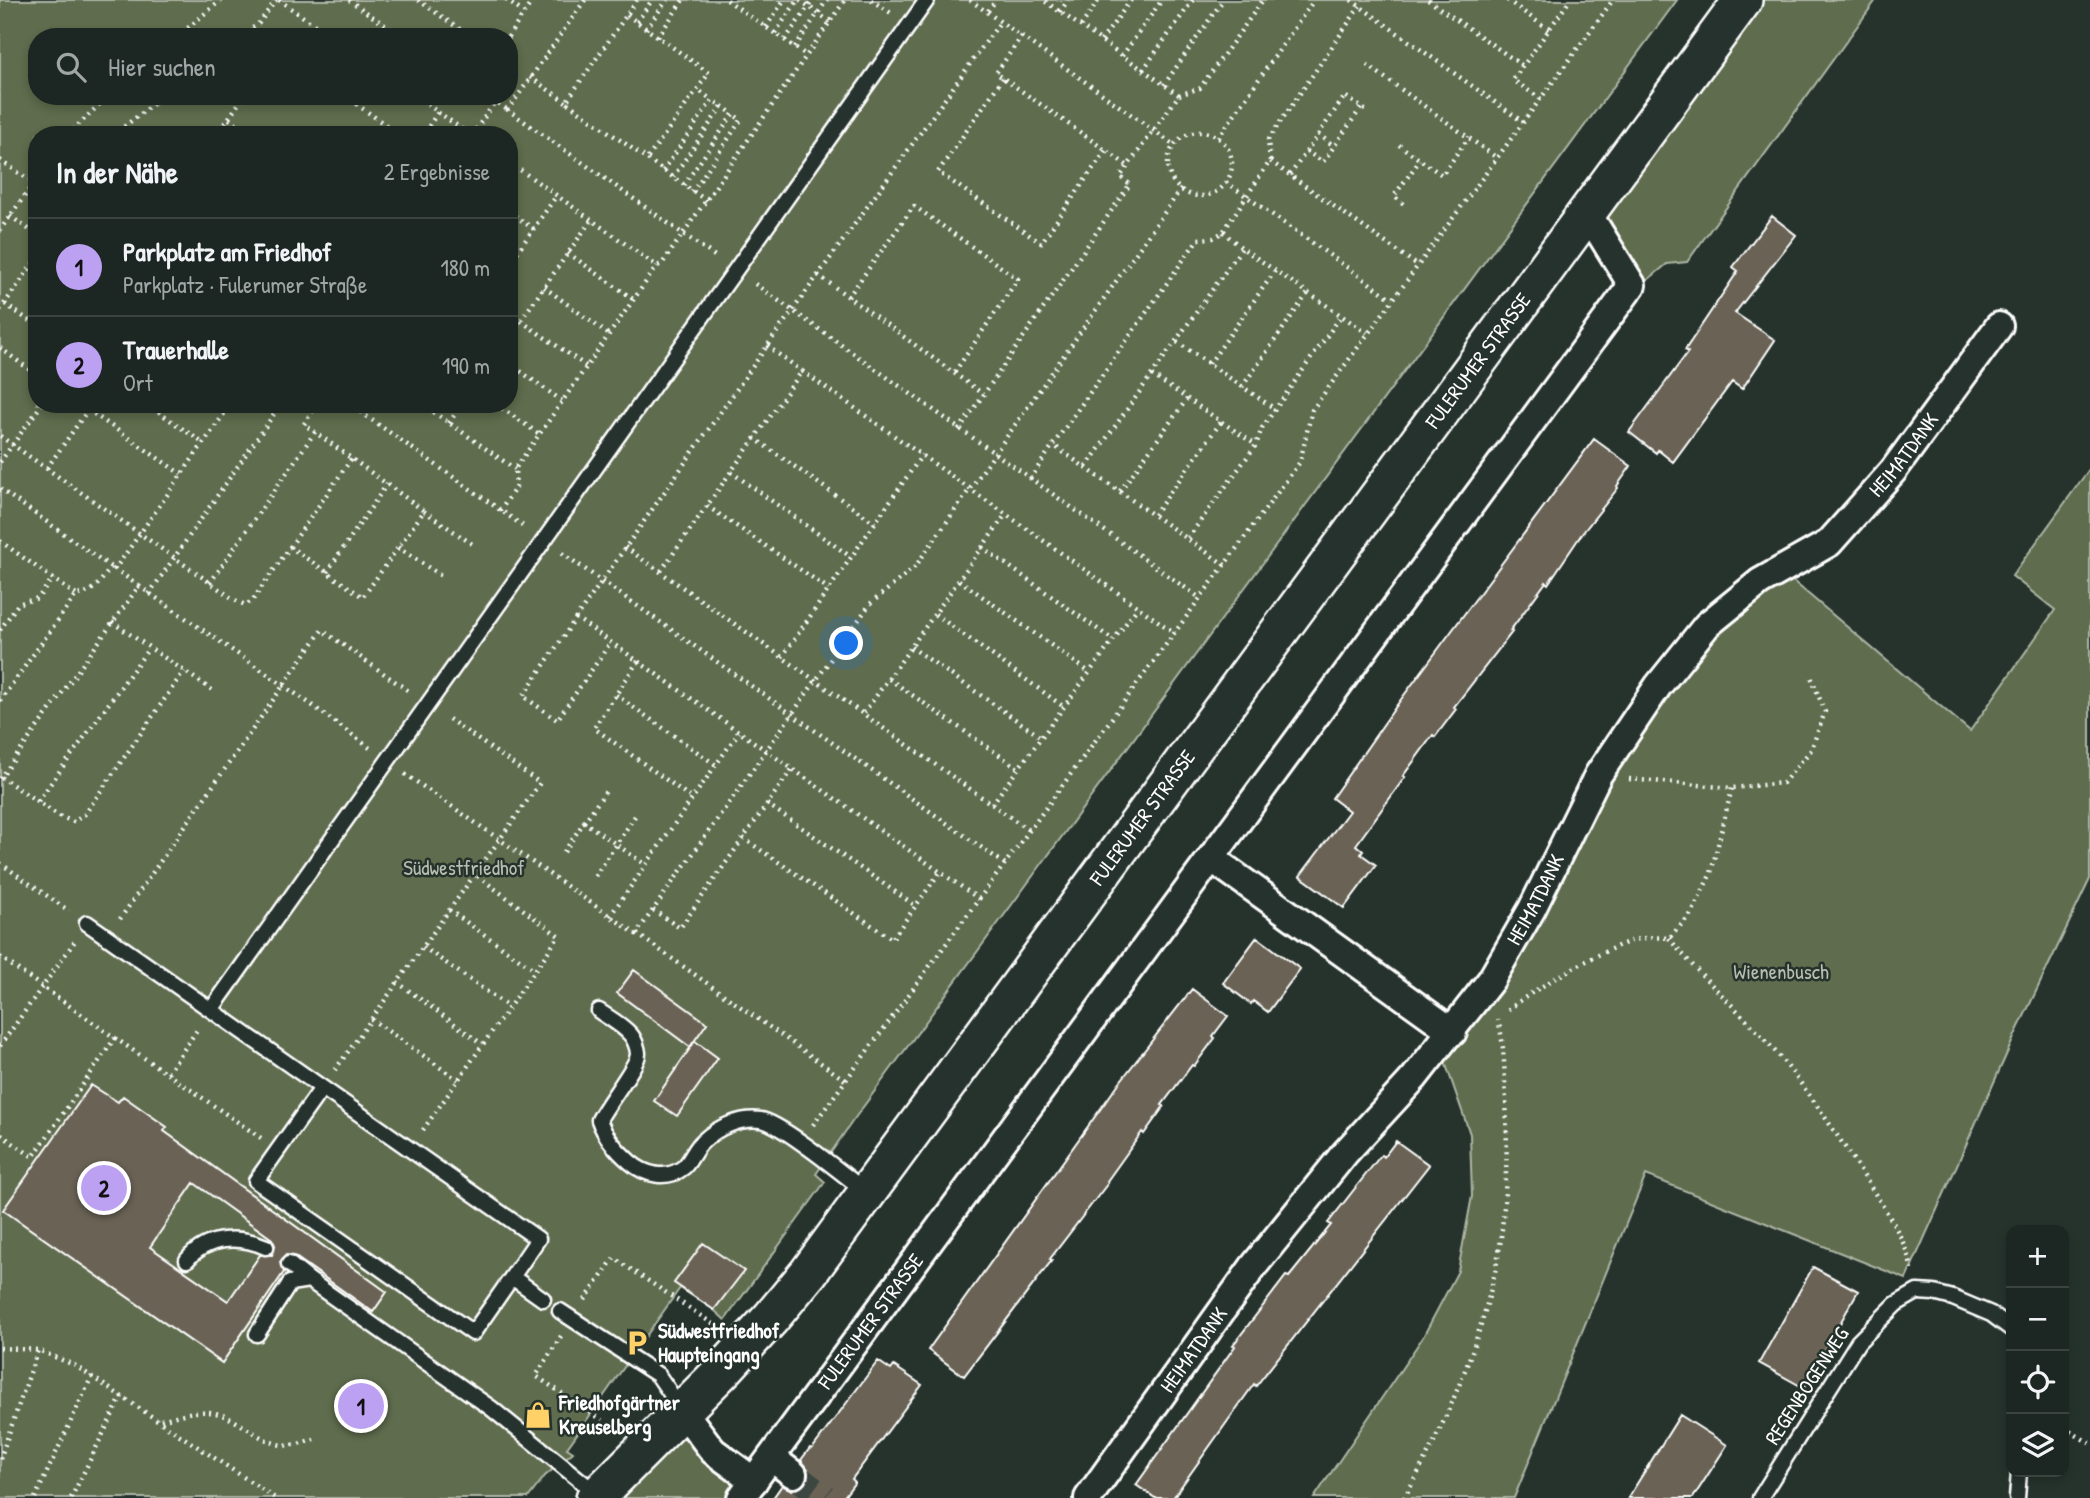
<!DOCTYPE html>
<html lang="de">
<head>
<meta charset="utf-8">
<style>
  :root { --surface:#1c2622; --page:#252e2a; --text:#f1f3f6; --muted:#a0a5a5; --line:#3a4340; --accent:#bca0f2 }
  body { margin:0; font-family:"Patrick Hand",sans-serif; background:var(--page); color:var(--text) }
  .controls { position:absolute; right:21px; bottom:21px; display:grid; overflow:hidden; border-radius:14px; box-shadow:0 4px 10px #0003 }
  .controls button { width:63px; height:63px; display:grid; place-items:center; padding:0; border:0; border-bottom:2px solid var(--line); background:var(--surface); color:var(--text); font:35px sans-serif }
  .you { position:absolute; left:847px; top:644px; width:24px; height:24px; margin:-18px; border:5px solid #fff; border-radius:50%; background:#1a73e8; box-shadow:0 0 0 10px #1a73e833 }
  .badge { display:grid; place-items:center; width:46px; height:46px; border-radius:50%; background:var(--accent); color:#111; font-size:23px; font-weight:700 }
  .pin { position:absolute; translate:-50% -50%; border:4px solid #fff; box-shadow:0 2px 7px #0006 }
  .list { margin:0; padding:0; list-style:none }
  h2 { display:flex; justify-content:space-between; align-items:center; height:91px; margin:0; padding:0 28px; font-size:30px }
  h2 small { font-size:23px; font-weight:400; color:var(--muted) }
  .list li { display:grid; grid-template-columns:46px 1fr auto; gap:21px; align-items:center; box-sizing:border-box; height:98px; padding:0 28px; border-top:2px solid var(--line) }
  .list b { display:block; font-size:26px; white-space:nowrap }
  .list p { margin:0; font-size:23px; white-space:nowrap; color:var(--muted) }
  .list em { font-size:23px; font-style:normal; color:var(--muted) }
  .icon { flex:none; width:38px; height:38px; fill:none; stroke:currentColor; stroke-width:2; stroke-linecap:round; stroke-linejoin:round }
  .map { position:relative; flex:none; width:2090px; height:1498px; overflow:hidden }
  .search { position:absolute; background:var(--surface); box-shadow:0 4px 10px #0003; left:28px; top:28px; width:490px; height:77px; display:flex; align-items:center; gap:18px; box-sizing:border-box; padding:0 24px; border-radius:28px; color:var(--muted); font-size:26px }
  .panel { position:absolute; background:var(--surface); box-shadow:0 4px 10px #0003; left:28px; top:126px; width:490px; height:287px; border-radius:28px }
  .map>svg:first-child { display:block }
</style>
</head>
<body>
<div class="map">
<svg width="2090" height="1498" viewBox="0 0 2090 1498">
  <rect width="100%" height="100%" fill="#26332d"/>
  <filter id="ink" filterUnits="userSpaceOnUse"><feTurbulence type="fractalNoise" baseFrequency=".0143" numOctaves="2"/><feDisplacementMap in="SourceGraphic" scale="14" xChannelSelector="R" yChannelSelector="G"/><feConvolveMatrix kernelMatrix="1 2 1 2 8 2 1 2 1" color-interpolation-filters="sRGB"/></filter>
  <g filter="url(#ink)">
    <path fill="#5f6c4e" stroke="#afb6a6" stroke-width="2" fill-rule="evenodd" d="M0,0H1677L852,1122L816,1174L825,1182L725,1320L714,1310L680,1288L567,1448L573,1452L545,1476L528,1498H0ZM37,37H509V96H37ZM37,135H509V404H37Z
      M1761,0H1876L1687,262L1667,264L1638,288L1598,220Z
      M2090,468V879L2016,1033L1906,1279L1646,1175L1514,1498H1314L1423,1337L1458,1271L1472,1196L1470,1134L1444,1059L1483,1012L1538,928L1635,734L1715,629L1787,576L1970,731L2055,610L2012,576Z
      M686,1427L746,1485L736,1498H616Z"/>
    <path fill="#6b6454" stroke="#fff" stroke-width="2" fill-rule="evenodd" d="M1772,216L1796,235L1735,313L1775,340L1742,389L1732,382L1673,462L1658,450L1656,453L1629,432L1688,352L1685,350L1738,271L1733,267Z
      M1594,439L1631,466L1617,486L1618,488L1581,535L1548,584L1546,582L1510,631L1512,632L1454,707L1456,709L1435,737L1433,735L1403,776L1405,777L1356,845L1363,851L1361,854L1376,865L1344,908L1300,876L1349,811L1332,798L1399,702Z
      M1257,937L1300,969L1268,1012L1253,1001L1251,1004L1223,983Z
      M634,970L707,1023L690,1047L617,993Z
      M1192,989L1228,1016L1213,1036L1215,1038L1194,1066L1192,1065L1162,1105L1164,1106L1144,1134L1142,1132L1107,1181L1108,1183L1050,1259L1052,1260L964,1376L928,1350L1119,1083Z
      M695,1041L718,1058L677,1116L654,1101Z
      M91,1085L118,1102L123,1096L167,1127L164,1131L387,1292L373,1312L294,1256L286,1255L280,1262L284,1272L222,1363L3,1210ZM194,1183L272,1239L275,1245L272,1255H260L228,1301L150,1247Z
      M1396,1141L1429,1165L1256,1386L1254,1384L1173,1498H1155L1136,1485L1235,1346L1233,1345L1286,1276L1289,1277L1331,1225L1328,1223L1381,1155L1384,1157Z
      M703,1243L744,1271L714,1310L674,1283Z
      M1813,1267L1858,1291L1804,1388L1759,1363Z
      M878,1361L891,1370L894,1366L922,1385L852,1479L855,1482L843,1498H773L782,1485L792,1490L798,1489L805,1484L808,1477V1469L801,1460L810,1448L812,1449Z
      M1680,1415L1727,1445L1693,1498H1628Z"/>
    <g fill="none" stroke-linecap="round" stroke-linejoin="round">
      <path stroke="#3c4742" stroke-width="26" stroke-dasharray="26 13" stroke-linecap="butt" d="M793,1474L825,1498"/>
      <defs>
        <path id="lane" d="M87,923L538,1239L512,1277L543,1299
          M211,1010L927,0
          M599,1011C609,1018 622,1025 630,1034C634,1038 638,1048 638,1054C638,1065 606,1105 599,1120C605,1137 616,1150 630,1162C645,1175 667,1181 684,1167C691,1160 695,1148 703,1141C718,1127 741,1117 761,1120C780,1122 848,1178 866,1192
          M322,1088L256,1181L473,1333L512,1277
          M187,1260C207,1236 239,1235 266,1247
          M289,1264L309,1280
          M560,1311L658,1375L682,1410
          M257,1334L290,1283L309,1280L491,1408L597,1494
          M1760,1498L1858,1342L1896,1304L1917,1292L1934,1293L1953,1298L1991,1314L2011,1329
          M2017,1498L2019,1472"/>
        <g id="street">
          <path d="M1211,858L1453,1032"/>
          <path d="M683,1411L713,1451L754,1481"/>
          <path d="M772,1458L793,1474"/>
          <path id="s1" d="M741,1498L1632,285L1587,212"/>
          <path id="s2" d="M1088,1498L1253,1267L1345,1153L1414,1078L1491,980L1532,909L1598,775L1658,686L1707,625L1760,582L1829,543L1893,471L1999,326"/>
        </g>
        <g id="secondary">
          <path id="s3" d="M595,1498L726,1367L771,1318L809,1272L1743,0"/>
        </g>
      </defs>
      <use href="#lane" stroke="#fff" stroke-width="19"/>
      <use href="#street" stroke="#fff" stroke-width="32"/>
      <use href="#secondary" stroke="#fff" stroke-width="42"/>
      <path stroke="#fff" stroke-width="4.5" stroke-dasharray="2 5" stroke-linecap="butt" d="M279,0L332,37
        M349,0L402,37
        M418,0L471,37
        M506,0L524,13
        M585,0L508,110L716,257
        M637,0L566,102L707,201
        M727,0L806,55
        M800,0L830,22
        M871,0L891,13
        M970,0L1174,145
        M1351,0L1523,122
        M1428,0L1523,66
        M1507,0L1549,30
        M988,11L996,0
        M1060,12L1068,0
        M627,15L709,73L647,159
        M637,22L652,0
        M1081,26L1099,0
        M766,27L784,0
        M646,29L667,0
        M250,30L260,37
        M775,33L798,0
        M1022,36L996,73L1128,166
        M177,37L221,0
        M242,37L259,23L276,0
        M508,37L533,0
        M658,37L683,0
        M785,40L813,0
        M1101,41L1131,0
        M795,47L827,0
        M1122,56L1162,0
        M1367,65L1497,158
        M1143,70L1193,0
        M530,77L566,102
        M1003,78L938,172L1041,243L1106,150
        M1164,85L1223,0
        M1179,95L1200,88L1263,0
        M345,96L400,135
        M416,96L438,112L423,135
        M487,96L508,110
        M1541,99L1513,80L1570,0
        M438,112L470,135
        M229,119L252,135
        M1168 164a32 32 0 1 1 64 0a32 32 0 1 1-64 0Z
        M1318,134L1334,146
        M68,135L108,96
        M113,135L164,96
        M217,135L244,96
        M472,135L495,102
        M1218,138L1314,0
        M1399,145L1442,175L1469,137
        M1306,151L1323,162L1361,108
        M0,160L34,183L0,230
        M1270,161L1268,140L1360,6
        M509,162L657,266L662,264L845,0
        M663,171L712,100L697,89
        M1290,175L1345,96L1368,112
        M673,177L722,106L712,100
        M37,178L34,183L37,185
        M1226,182L1392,299
        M684,185L733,114L722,106
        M692,192L741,120L733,114
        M1403,204L1394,196L1420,160
        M509,212L534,229
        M10,216L37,235
        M1223,232L1242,248L1367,333
        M568,253L633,299
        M509,264L557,195
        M818,275L983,394
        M755,284L1200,598
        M544,287L608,334
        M848,297L914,206L1018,279L954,373
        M5,304L37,326
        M0,310L37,258
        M521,321L586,366
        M509,337L592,219
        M1177,342L1275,409
        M767,346L802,371
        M0,348L37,375
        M509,363L562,401
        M1209,364L1275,271
        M1152,375L1256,445
        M1242,387L1308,293
        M147,404L203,443
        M349,404L526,528
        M422,404L515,469
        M496,404L539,434
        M88,410L181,474
        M449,423L462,404
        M959,430L1130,184L1120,177L1179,95L1043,0
        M0,436L235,600L245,605L252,601L290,547L363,597L424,511L304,424L317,404
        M754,438L875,523
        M0,462L42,404
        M1086,467L1242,248
        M47,468L92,404
        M731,472L851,557
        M1030,479L1053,445
        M0,489L111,567
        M1120,491L1187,399
        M707,506L829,589
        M424,511L475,546
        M500,511L516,487L515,469L657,266
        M1154,515L1221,422
        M1188,538L1256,445L1262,428L1341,316
        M0,541L76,595
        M290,547L352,458
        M398,547L444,578
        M625,547L1030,831
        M982,547L1113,640
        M562,553L1005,864
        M1225,565L1053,445L1198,239L1213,238L1223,232L1270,161L1417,265
        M661,571L802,371L1175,633
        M327,572L387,484
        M959,580L1089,672
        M210,583L315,432
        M139,586L309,703L370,748
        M149,594L281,404
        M935,614L1064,707
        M576,618L523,696L557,720L611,642
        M112,622L215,692
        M0,630L18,604L38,598L53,578
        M911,647L1041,737
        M782,657L922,455
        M638,661L594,728L693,799
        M889,679L1018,768
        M616,695L716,765
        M0,701L76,595C94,593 101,581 111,567
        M864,713L1006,514
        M405,774L636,934L870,604L915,567L1181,189
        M1,777L61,817L74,822L85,814L184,671
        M0,779L139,586L115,569L231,404
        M1629,779L1732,788L1783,783L1811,750L1825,712L1810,674
        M38,801L149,648
        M767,804L916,906
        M992,804L1138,607
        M584,822L606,791
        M743,838L892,939L940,872
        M564,852L584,822L646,865
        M0,863L69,911
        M595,876L637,813
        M979,899L576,618L767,346L1001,21
        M449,910L535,970
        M653,910L680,928L792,769
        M610,916L739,732
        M120,919L322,630L410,692
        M637,934L845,1080
        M1669,938C1701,978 1741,1011 1774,1050C1809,1091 1838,1136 1867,1181C1885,1210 1905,1237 1912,1270
        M423,947L509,1007
        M0,957L115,1038L33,1157L0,1134
        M397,982L482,1044
        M1508,1010C1535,988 1598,952 1631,941C1644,937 1656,937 1669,938L1692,913L1711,873L1732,788
        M371,1019L458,1080
        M115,1038L261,1138
        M0,1046L75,941
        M335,1070L540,783L446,717
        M168,1073L199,1027
        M813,1125L1300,462L1312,410L1613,0
        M423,1130L559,936L475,874
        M585,1300L614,1258L716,1326
        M561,1336L536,1376L602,1420
        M0,1348L38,1350L74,1365L275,1498
        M161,1420C180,1415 199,1408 219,1414C244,1421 266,1449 293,1445C300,1444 307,1441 314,1439
        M2064,1428L2090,1443
        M0,1459L38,1350
        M35,1498L92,1376
        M71,1498L122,1396
        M1404,1498C1447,1424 1489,1324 1501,1238C1506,1193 1508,1145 1506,1099C1504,1073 1505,1046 1498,1020"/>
      <use href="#lane" stroke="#26332d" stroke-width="14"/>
      <use href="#street" stroke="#26332d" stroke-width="26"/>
      <use href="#secondary" stroke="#26332d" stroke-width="37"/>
    </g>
  </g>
  <defs>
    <symbol id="parking-bare" viewBox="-9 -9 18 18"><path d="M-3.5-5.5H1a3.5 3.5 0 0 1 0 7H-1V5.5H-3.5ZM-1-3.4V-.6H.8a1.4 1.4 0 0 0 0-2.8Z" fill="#ffd166" stroke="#26332d" stroke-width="2.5" paint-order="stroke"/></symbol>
    <symbol id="shop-bare" viewBox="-9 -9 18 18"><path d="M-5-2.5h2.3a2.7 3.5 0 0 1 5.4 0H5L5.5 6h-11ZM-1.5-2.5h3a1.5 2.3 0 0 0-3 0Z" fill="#ffd166" stroke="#26332d" stroke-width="2.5" paint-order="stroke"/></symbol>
  </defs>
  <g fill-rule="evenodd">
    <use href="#parking-bare" x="618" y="1324" width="38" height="38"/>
    <use href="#shop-bare" x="519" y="1396" width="38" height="38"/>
  </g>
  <g text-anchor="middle" stroke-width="5" stroke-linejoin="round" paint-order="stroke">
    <g font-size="21" fill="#fff" stroke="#26332d">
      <text dy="7" stroke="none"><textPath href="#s3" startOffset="1442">FULERUMER STRASSE</textPath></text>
      <text dy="7" stroke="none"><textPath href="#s2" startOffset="1337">HEIMATDANK</textPath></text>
      <text dy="7" stroke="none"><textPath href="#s3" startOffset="875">FULERUMER STRASSE</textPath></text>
      <text dy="7" stroke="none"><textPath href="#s2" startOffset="749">HEIMATDANK</textPath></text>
      <text dy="7" stroke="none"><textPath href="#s1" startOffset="219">FULERUMER STRASSE</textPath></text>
      <text dy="7" stroke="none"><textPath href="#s2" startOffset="182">HEIMATDANK</textPath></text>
      <text transform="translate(1807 1386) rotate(-57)" y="7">REGENBOGENWEG</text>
    </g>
    <g font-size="21" fill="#b7bdaf" stroke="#26332d">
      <text x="464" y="875">Südwestfriedhof</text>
      <text x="1781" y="979">Wienenbusch</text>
    </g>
    <g font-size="21" font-weight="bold" fill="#fff" stroke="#26332d" text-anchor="start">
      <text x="658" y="1338">Südwestfriedhof<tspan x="658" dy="24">Haupteingang</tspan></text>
      <text x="559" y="1410">Friedhofgärtner<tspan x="559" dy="24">Kreuselberg</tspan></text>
    </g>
  </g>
</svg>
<div class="controls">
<button>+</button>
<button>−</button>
<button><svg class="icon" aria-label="locate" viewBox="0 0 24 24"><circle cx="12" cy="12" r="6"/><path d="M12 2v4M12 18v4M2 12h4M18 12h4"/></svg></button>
<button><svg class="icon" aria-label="layers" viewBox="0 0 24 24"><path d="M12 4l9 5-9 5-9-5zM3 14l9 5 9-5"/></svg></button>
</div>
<div class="you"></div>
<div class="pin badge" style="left:361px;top:1406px">1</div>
<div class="pin badge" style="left:104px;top:1188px">2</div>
<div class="search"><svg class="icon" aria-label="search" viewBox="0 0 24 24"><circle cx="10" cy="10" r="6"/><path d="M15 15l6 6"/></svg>Hier suchen</div>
<section class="panel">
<h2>In der Nähe<small>2 Ergebnisse</small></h2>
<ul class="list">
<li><span class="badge">1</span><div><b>Parkplatz am Friedhof</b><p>Parkplatz · Fulerumer Straße</p></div><em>180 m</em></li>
<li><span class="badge">2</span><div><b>Trauerhalle</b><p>Ort</p></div><em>190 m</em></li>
</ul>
</section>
</div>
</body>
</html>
